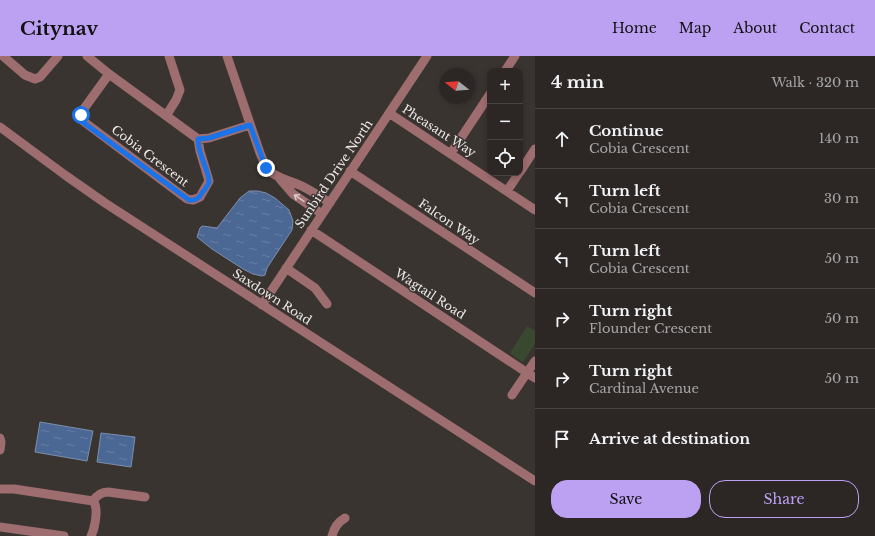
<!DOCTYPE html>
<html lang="en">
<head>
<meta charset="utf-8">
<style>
  :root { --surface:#2c2725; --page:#383332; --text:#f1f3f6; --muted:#a6a5a7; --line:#484442; --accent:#bca0f2 }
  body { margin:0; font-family:"Libre Baskerville",serif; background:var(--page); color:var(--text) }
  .controls { position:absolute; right:12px; top:12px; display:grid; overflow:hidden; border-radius:8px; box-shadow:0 2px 6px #0003 }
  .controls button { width:36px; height:36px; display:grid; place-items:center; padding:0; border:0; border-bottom:1px solid var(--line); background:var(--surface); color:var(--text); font:20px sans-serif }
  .compass { position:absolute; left:439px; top:12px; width:36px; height:36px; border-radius:50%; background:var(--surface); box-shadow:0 2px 6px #0003; rotate:287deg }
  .stop { position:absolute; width:12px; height:12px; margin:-9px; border:3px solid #1a73e8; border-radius:50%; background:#fff }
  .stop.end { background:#1a73e8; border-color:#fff; box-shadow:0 1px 4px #0008 }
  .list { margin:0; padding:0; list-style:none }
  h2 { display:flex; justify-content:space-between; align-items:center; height:52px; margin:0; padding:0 16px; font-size:17px }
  h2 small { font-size:13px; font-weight:400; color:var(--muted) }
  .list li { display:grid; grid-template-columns:26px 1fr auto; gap:12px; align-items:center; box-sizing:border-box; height:60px; padding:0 16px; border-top:1px solid var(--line) }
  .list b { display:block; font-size:15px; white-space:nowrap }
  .list p { margin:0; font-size:13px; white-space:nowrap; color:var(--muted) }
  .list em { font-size:13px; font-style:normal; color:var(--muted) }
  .actions { display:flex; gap:8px; padding:12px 16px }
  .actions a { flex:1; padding:9px 0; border:1px solid var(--accent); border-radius:16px; text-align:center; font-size:14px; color:var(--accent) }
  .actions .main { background:var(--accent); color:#111 }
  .icon { flex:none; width:22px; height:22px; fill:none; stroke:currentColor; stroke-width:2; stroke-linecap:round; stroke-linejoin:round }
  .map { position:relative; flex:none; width:535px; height:480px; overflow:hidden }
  header { display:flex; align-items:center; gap:24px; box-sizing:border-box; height:56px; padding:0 20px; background:var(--accent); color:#111 }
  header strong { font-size:19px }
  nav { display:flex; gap:22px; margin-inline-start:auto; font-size:14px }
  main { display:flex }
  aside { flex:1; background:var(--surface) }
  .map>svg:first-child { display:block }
</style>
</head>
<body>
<header>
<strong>Citynav</strong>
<nav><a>Home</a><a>Map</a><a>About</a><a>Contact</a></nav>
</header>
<main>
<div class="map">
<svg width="535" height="480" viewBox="0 0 535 480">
  <defs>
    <pattern id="water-ripples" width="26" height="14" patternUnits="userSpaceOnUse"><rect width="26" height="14" fill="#4b6894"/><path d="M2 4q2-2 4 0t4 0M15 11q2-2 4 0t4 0" fill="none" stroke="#657ea3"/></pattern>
  </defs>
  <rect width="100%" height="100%" fill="#3a3431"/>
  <path fill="#39492f" d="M527,270L535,275V288L523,306L510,297Z"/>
  <path fill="url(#water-ripples)" stroke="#7b8ead" d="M249,135H258L266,137L275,142L289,154L293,165L292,174L267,212L265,219L262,220L253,218L243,213L212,193L197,181L200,172L202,170L217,172L240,142Z
    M40,366L93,375L87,405L35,396Z
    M101,377L135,381L131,411L97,406Z"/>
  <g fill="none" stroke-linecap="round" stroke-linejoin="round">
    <path stroke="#9e6d6f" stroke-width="9" d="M3,0L25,19L35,23L40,21L58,0
      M87,0L109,18L198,83L209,82L250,69
      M227,0L260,97C269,121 275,119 297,128C308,132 319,140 330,147
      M505,15L515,0
      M109,18L83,54L81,59L83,65L187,143L193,144L200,141L209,125L200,95L198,83
      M389,57L535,154
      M166,60L176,44L180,34L169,0
      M0,71L65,119L105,147L535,425
      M451,97L490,38
      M350,115L535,237
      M520,116L535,93
      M280,123L293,138L322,158
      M507,135L519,117
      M311,174L535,322
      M286,212L315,232L327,248
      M262,249L427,0
      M512,339L535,305
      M0,382L1,386L0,394
      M0,433H14L93,445C99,451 95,472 91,480
      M93,445C97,439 101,436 108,436L145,441
      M0,471L64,480
      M332,480C334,472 338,466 345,462"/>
  </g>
  <defs><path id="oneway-shaft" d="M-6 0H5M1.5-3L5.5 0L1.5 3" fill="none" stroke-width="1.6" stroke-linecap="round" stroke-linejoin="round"/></defs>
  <use stroke="#d8c9c9" href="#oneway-shaft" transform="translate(299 142) rotate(-146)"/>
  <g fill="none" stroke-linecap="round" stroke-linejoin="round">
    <path stroke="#1a73e8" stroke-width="5" d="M81,59L84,67L189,144C195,145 199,143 202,137C204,134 208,130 209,126C210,117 197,96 198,83L209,82L250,69L266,112"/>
  </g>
  <g text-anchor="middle" stroke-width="3" stroke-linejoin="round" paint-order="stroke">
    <g font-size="12" fill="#ece8e7" stroke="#3a3431">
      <text transform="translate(439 75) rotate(33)" y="4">Pheasant Way</text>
      <text transform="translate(150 100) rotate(37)" y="4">Cobia Crescent</text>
      <text transform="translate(334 118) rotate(-56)" y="4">Sunbird Drive North</text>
      <text transform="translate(449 166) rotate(34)" y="4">Falcon Way</text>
      <text transform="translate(430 238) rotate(33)" y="4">Wagtail Road</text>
      <text transform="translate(272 241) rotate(33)" y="4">Saxdown Road</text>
    </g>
  </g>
</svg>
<div class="controls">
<button>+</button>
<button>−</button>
<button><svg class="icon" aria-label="locate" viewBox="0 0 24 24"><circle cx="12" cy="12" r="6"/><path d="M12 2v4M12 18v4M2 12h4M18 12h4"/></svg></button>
</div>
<svg class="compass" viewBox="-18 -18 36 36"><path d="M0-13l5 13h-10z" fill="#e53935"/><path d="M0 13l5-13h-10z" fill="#a6a5a7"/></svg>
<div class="stop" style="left:81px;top:59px"></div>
<div class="stop end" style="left:266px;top:112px"></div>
</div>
<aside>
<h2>4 min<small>Walk · 320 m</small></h2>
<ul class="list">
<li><svg class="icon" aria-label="ahead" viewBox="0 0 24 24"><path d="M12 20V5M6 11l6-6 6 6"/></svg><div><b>Continue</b><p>Cobia Crescent</p></div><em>140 m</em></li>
<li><svg class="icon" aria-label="left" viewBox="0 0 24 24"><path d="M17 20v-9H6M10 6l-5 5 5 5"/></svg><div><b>Turn left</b><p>Cobia Crescent</p></div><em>30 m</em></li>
<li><svg class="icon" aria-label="left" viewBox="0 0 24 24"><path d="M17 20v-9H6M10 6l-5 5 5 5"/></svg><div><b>Turn left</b><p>Cobia Crescent</p></div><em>50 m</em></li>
<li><svg class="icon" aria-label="right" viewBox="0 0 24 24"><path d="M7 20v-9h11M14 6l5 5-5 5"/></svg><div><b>Turn right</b><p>Flounder Crescent</p></div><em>50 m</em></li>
<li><svg class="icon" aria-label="right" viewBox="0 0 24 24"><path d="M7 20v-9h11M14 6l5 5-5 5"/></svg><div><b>Turn right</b><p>Cardinal Avenue</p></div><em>50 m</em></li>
<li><svg class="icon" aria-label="arrive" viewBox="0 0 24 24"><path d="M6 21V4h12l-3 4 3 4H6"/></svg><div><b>Arrive at destination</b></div></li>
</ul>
<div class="actions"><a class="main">Save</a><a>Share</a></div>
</aside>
</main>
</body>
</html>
